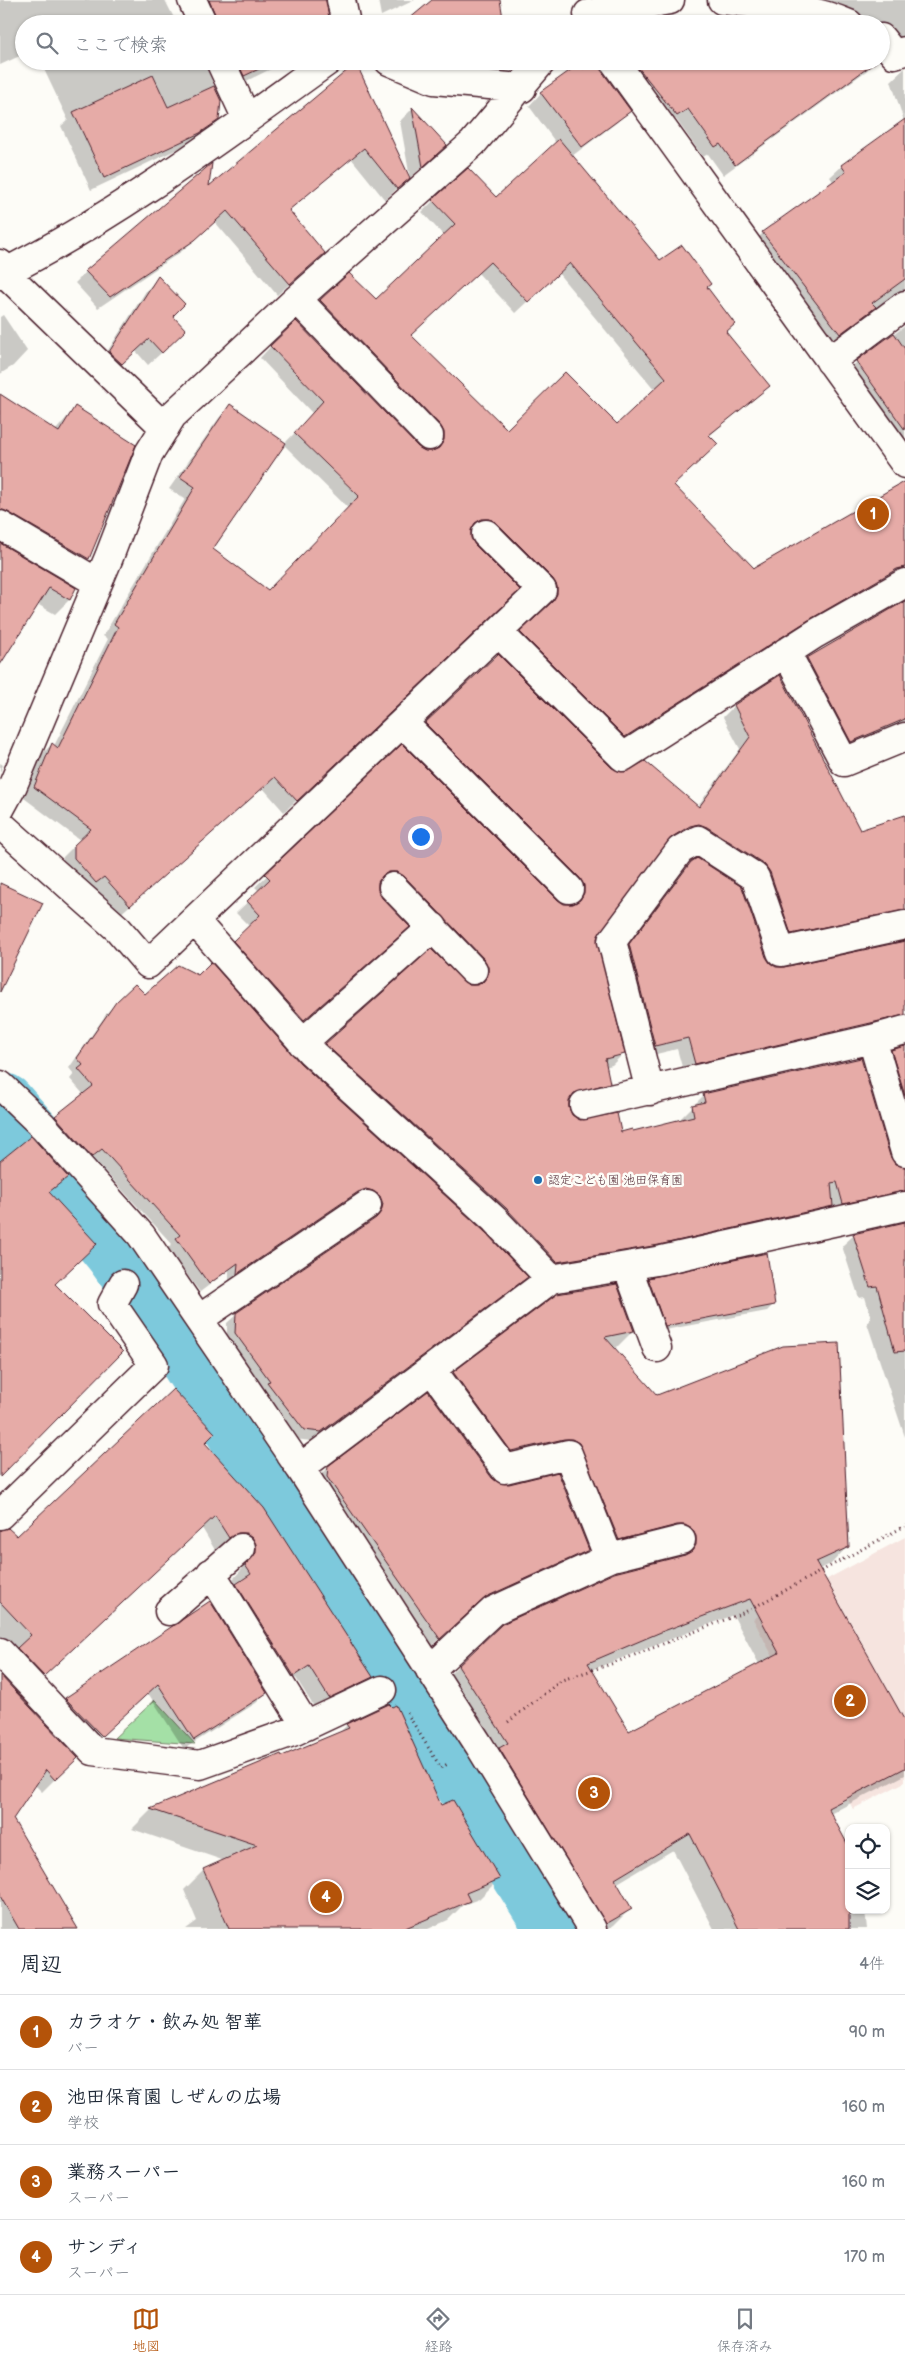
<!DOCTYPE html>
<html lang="ja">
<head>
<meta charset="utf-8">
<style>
  :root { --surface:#fff; --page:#f2f2f3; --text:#1f2937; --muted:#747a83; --line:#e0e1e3; --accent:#b45309 }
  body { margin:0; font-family:"Balsamiq Sans","Klee One",sans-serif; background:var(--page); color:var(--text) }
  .controls { position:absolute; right:15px; bottom:15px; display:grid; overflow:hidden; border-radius:10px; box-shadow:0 1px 4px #0004 }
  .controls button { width:45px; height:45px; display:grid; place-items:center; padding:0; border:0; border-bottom:1px solid var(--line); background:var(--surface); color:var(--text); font:25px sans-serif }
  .you { position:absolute; left:420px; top:836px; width:18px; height:18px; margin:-12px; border:4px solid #fff; border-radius:50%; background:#1a73e8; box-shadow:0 0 0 8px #1a73e833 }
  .badge { display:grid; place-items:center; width:32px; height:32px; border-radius:50%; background:var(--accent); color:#fff; font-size:16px; font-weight:700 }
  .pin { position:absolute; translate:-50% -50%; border:2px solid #fff; box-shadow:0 1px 5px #0006 }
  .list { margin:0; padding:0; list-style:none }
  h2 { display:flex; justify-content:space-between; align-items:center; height:65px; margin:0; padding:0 20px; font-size:21px }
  h2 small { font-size:16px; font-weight:400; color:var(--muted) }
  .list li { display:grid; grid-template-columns:32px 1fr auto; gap:15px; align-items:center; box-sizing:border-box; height:75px; padding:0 20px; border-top:1px solid var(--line) }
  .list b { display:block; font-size:19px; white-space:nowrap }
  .list p { margin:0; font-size:16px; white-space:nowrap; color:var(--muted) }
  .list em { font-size:16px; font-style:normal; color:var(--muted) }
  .icon { flex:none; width:28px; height:28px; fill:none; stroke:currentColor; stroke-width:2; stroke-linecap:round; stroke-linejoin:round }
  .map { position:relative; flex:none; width:905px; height:1929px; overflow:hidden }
  .search { position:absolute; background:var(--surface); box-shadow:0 1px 4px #0004; left:15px; right:15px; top:15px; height:55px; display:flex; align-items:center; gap:12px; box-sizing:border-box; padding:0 18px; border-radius:28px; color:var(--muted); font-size:19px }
  .sheet { height:365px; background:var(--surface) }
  nav { display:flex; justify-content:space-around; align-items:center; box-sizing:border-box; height:70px; border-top:1px solid var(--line); background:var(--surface); font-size:14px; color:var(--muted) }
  nav a { display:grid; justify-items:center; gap:2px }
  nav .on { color:var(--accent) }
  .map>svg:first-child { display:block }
</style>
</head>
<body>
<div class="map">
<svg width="905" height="1929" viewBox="0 0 905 1929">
  <rect width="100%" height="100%" fill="#fdfcf7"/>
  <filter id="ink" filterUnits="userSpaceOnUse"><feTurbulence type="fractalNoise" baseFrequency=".02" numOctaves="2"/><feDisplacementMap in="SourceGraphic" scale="10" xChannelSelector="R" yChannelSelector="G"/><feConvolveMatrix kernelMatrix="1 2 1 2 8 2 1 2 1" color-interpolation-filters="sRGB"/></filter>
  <g filter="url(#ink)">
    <path fill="#f6e4df" d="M905,1537V1782L853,1809L753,1619Z"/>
    <path fill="#a4e0a6" stroke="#778068" d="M155,1700L195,1744L114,1738Z"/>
    <path fill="#0003" fill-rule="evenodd" d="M0,0H165L176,22L182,19L184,24H24V54L0,65Z
      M222,0H325L330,24H201L199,17L212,5Z
      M378,0H415L381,16Z
      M749,0H905V52L881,41V24H848Z
      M721,17L775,24H711Z
      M658,19L661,24H647L651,20Z
      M40,61H204L220,101L218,120L205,132L186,145L91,190L61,126L68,120Z
      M217,61H287L232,88Z
      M389,61H488L420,75Z
      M613,61H876L866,71L723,175L708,154L703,157L676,119L665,127Z
      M356,65L409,177L385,200L351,158L288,211L324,253L277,295L215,222L182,251L98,308L75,283L86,272L207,189Z
      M905,68V306L891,300L883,303L828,345L752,244L763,233L834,183L830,177L842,166L904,121L891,81Z
      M582,71H600L629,110L616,123L572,156L660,262L705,288L725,333L768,386L709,436L673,485L754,570L905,482V584L613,748L510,644L543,613L546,606V597L479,530H470V539L507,601L284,812L263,788L118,916L92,887L84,893L63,869V857L80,840L24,798L40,756L52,744L54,746L108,639L103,636L185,499L169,489L219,418L230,406L285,443L313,414L260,358L271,346L417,448L424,452L433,453V445L309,312L349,275L376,301L444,236L422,212L433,201L496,199L556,143L529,106L541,93ZM478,273L515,313L558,273L655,390L617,426L507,431L410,335ZM283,444L348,508L268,591L212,550Z
      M412,109L445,145L410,178L400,121Z
      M158,278L171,316L172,343L148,365L135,350L108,376L98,366L146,291Z
      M3,315L27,351L13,366L0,374V317Z
      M905,326V440L887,418L845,373L857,362Z
      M0,395L55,431L75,408L134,445L88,559L74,573L0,529Z
      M0,545L74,589L69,600L55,614L37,604L0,663Z
      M905,602V722L840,753L796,670L808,659Z
      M734,706L859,831L905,816V926L780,945L759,883L678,837L664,845L595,937L623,1054L612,1065L605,1067L609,1083L597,1094L568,1102L567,1108L571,1116L580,1121L621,1133H632L681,1120V1118L704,1095L889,1157L894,1165L905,1168V1207L832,1214L830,1207L820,1217L545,1273L315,1056L326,1044L468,986H477V979L385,883H377V891L397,938L292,1031L223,953L250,927L236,913L259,891L255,887L402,746L557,901L564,905H573V897L414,735L426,724L612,769L697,807L740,749L723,717Z
      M0,763L3,765L0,772Z
      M691,863L770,965L777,968L905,942V1031L684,1074L677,1049L644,1057L618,957L679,875Z
      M144,996L300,1064L526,1277L517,1286L311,1441L295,1439L227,1342V1323L237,1314L372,1222L374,1214L357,1198L348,1201L229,1282V1270L200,1292L167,1248L172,1244L92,1157L83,1165L47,1126L84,1095L70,1079L74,1074L69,1068L107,1013L117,1003Z
      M905,1046V1146L881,1062L892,1051Z
      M0,1142L11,1154L66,1177L48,1194L53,1284L0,1475Z
      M905,1223V1437L867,1323L871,1318L865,1297L859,1298L842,1246L854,1235Z
      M649,1279L773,1305L767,1311L659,1331L642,1286Z
      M558,1295L633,1331L615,1349L656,1396L848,1546L831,1564L819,1569L905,1723V1775L830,1814L849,1910H865L867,1929H714L673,1850L616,1884L631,1908L614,1925L608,1929H582L441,1684L458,1666L680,1558V1554L601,1556L562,1460L494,1468L437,1390L454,1373ZM733,1615L759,1664L628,1733L591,1670Z
      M204,1443L371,1677L358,1690L316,1710L296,1678L280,1688L224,1598L237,1585L233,1579L243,1568L244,1558L223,1545L215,1550L202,1528L30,1688L0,1656V1531L17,1538Z
      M329,1467L492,1479L588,1550L580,1557L477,1604L432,1646L320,1485L321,1475Z
      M210,1603L266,1693L256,1703L184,1749L148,1693L91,1745L56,1709L65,1699Z
      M0,1677L76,1758L42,1792L35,1785L11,1819L77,1929H0Z
      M347,1725L440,1807L499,1879L479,1899L463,1905L448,1920L428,1929H186L197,1921L184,1890L204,1870L225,1861L132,1829L151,1810L280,1755L281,1758L338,1734Z"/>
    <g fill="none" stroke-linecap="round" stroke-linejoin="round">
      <path stroke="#7dc9dc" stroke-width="74" d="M0,1109L88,1209L119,1247L184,1339L461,1764L564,1929"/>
    </g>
    <path fill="#e6aba7" stroke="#4a1f2b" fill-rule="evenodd" d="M209,0H326L330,24H219Z
      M432,0H500L504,24H403Z
      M237,61H276L244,76Z
      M594,61H599L601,70L631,111L582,147L540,92L579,64L583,69Z
      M633,61H877L735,165L720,144L715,147L688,109L677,116Z
      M356,63L410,178L397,189L364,148L289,210L325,253L290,284L227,211L195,240L110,297L85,271L212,163L209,186Z
      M153,75L168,107L214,86L221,101L219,120L200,133L104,178L73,112Z
      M412,107L447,145L423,167Z
      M905,119V279L872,303L876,307L840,334L762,232L846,172L841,165Z
      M559,139L660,260L682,245L711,284L707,287L735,324L726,332L770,386L709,435L718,444L674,485L754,568L905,481V567L897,569L807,621L625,737L520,632L553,601L557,594V586L553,579L497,523L490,519H482L475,523L471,530V538L475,545L520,590L297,801L275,777L130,906L104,877L96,883L74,858V845L91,829L34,787L52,743L58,748L118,627L114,624L195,487L180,477L230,404L286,443L213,549L268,590L359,496L294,433L323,401L270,346L296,321L418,447L425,451H432L439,448L444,440V432L440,425L320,300L349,273L376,299L455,224L432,200L468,168L496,197ZM490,262L528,302L570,263L666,378L617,424L565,372L507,429L411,335Z
      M158,276L185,304L173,316L186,330L162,353L149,339L122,364L109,352Z
      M894,333L905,349V430L856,361Z
      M0,394L59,432L75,406L136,445L89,559L8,512L0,509Z
      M0,543L76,588L70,600L49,588L0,665Z
      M905,601V719L851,742L807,658Z
      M498,654L612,768L625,772L645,761L699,807L750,737L734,705L780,675L860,830L905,815V910L791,934L770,872L764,864L707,827L699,824L690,826L672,837L597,938L625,1054L605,1059L610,1083L574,1093L569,1100V1108L572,1115L580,1120L617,1113L621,1132L632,1129L633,1131L694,1116L692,1105L705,1102L703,1094L861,1058L890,1156L895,1164L905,1167V1191L843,1204L837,1182L831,1183L833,1206L659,1245L557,1262L506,1208L325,1044L431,949L468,985H477L483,982L488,975V967L484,959L404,876L397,872H389L383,875L378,882V890L382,898L410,927L304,1020L233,941L260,915L247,901L270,879L265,874L402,744L558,900L564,904H573L580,900L584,893V885L580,878L425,723Z
      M697,858L742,887L766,957L770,963L776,967H784L905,941V1015L695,1064L688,1038L655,1046L629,944L691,862Z
      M0,883L43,903L0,992Z
      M211,962L300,1063L484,1231L528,1277L321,1432L304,1430L267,1382L270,1381L235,1333L236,1313L376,1218L381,1212L383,1204L380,1196L373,1191L366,1189L358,1192L237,1274L238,1263L209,1284L176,1238L180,1235L102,1149L92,1157L55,1116L93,1086L78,1069L83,1065L77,1058L116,1002L135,984L145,994L178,965L198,975Z
      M905,1046V1096L891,1050Z
      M31,1136L68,1177L49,1192L97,1244L55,1284L123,1352L0,1477V1161Z
      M905,1222V1351L895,1352L877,1286L870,1287L853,1234Z
      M767,1253L775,1305L665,1326L648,1278Z
      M617,1284L634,1331L605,1337L657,1395L783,1346L839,1343L849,1547L816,1562L905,1721V1768L828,1808L849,1847V1929H739L690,1834L615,1879L632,1909L606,1924L499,1748L508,1743L458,1666L502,1624L614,1573L685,1555L692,1551L696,1545V1536L692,1529L685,1525H677L619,1540L579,1443L572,1439H564L511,1451L453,1372L557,1294ZM750,1599L779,1653L629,1731L588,1663L661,1632Z
      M173,1389L215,1433L205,1443L264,1508L373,1677L329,1698L309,1666L294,1676L236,1584L251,1574L245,1565L256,1553V1544L252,1537L246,1533H238L229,1538L215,1516L44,1676L17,1648L31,1635L0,1602V1530L8,1528L17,1536Z
      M428,1391L492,1478L499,1483L509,1484L558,1472L589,1550L486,1597L440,1639L327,1477L328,1466Z
      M210,1601L267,1693L194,1740L158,1684L102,1736L65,1698Z
      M0,1675L78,1758L55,1780L46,1770L13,1819L78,1929H19L0,1896Z
      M389,1704L392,1707L396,1705L441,1805L453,1800L500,1879L466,1893L470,1901L403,1929H229L203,1869L257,1845L150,1809L281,1754L282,1756L349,1728L346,1724Z"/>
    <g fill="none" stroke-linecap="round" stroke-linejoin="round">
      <defs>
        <path id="minor" d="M192,0L203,24
          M341,0L346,24
          M722,0C764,5 810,7 849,24
          M588,14L670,0
          M881,38L894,54L905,51
          M220,61L247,119
          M389,61L434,80L522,88
          M614,61L905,464
          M0,264L5,273L165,428
          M0,275C117,216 222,137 328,61
          M297,299L429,436
          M830,361L905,305
          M0,525L98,583
          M498,632L623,757L815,634L905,583
          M786,652L844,762L905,737
          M403,723L569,889
          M0,809L13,785L109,557L149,453L172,416L297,299L473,143L542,61
          M0,824L118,929L148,964L542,590L486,534
          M393,887L473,970
          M195,921L311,1052L495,1220L551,1279L300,1468
          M872,1039L905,1152
          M302,1043L433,927
          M0,1085L43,1126L141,1235L300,1468L479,1745L592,1929
          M650,1091L612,941L680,850L698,840L755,877L781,952L905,925
          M584,1105L872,1039L905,1030
          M627,1266L657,1348
          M551,1279L662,1260L905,1206
          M199,1319L367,1205
          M432,1370L505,1469L568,1454L609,1558
          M0,1515L154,1365L112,1304L123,1284
          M211,1573L306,1726
          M169,1611L241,1548
          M0,1652L93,1751L200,1765L295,1731L382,1690
          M430,1670L493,1611L609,1558L681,1540"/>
      </defs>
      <use href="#minor" stroke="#4a1f2b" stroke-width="31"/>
      <path stroke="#4a1f2b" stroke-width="3" stroke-dasharray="1 4" stroke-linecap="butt" d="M407,1713L441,1768L449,1763
        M508,1722L562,1680L614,1663L745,1612L905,1526"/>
      <use href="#minor" stroke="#fdfcf7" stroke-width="28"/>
    </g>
  </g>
  <circle fill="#1f6fb2" stroke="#fdfcf7" stroke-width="2" cx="538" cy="1180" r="5"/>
  <g text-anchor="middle" stroke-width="5" stroke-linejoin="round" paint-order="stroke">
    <g font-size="12" fill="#4a1f2b" stroke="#fdfcf7" text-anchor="start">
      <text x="548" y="1184">認定こども園 池田保育園</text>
    </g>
  </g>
</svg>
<div class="controls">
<button><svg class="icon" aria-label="locate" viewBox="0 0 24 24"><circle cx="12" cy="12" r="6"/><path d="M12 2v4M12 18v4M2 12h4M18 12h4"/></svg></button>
<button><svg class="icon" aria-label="layers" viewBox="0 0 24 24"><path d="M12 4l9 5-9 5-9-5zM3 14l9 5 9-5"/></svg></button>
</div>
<div class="you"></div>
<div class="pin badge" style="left:873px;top:514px">1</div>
<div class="pin badge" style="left:850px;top:1701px">2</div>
<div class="pin badge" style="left:594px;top:1793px">3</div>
<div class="pin badge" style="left:326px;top:1897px">4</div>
<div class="search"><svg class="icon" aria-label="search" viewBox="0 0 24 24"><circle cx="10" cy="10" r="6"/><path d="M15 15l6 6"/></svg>ここで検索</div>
</div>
<section class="sheet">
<h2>周辺<small>4件</small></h2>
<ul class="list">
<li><span class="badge">1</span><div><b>カラオケ・飲み処 智華</b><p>バー</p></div><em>90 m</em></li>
<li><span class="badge">2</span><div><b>池田保育園 しぜんの広場</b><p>学校</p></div><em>160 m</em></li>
<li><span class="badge">3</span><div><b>業務スーパー</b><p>スーパー</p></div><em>160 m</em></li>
<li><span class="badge">4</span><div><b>サンディ</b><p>スーパー</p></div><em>170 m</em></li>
</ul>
</section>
<nav>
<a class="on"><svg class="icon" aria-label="map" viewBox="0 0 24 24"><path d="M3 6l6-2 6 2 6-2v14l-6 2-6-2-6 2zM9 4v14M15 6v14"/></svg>地図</a>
<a><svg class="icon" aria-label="directions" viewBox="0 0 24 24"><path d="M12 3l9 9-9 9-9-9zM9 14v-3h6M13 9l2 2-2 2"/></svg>経路</a>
<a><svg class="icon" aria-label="saved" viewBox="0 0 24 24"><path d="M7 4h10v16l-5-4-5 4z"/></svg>保存済み</a>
</nav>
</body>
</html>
